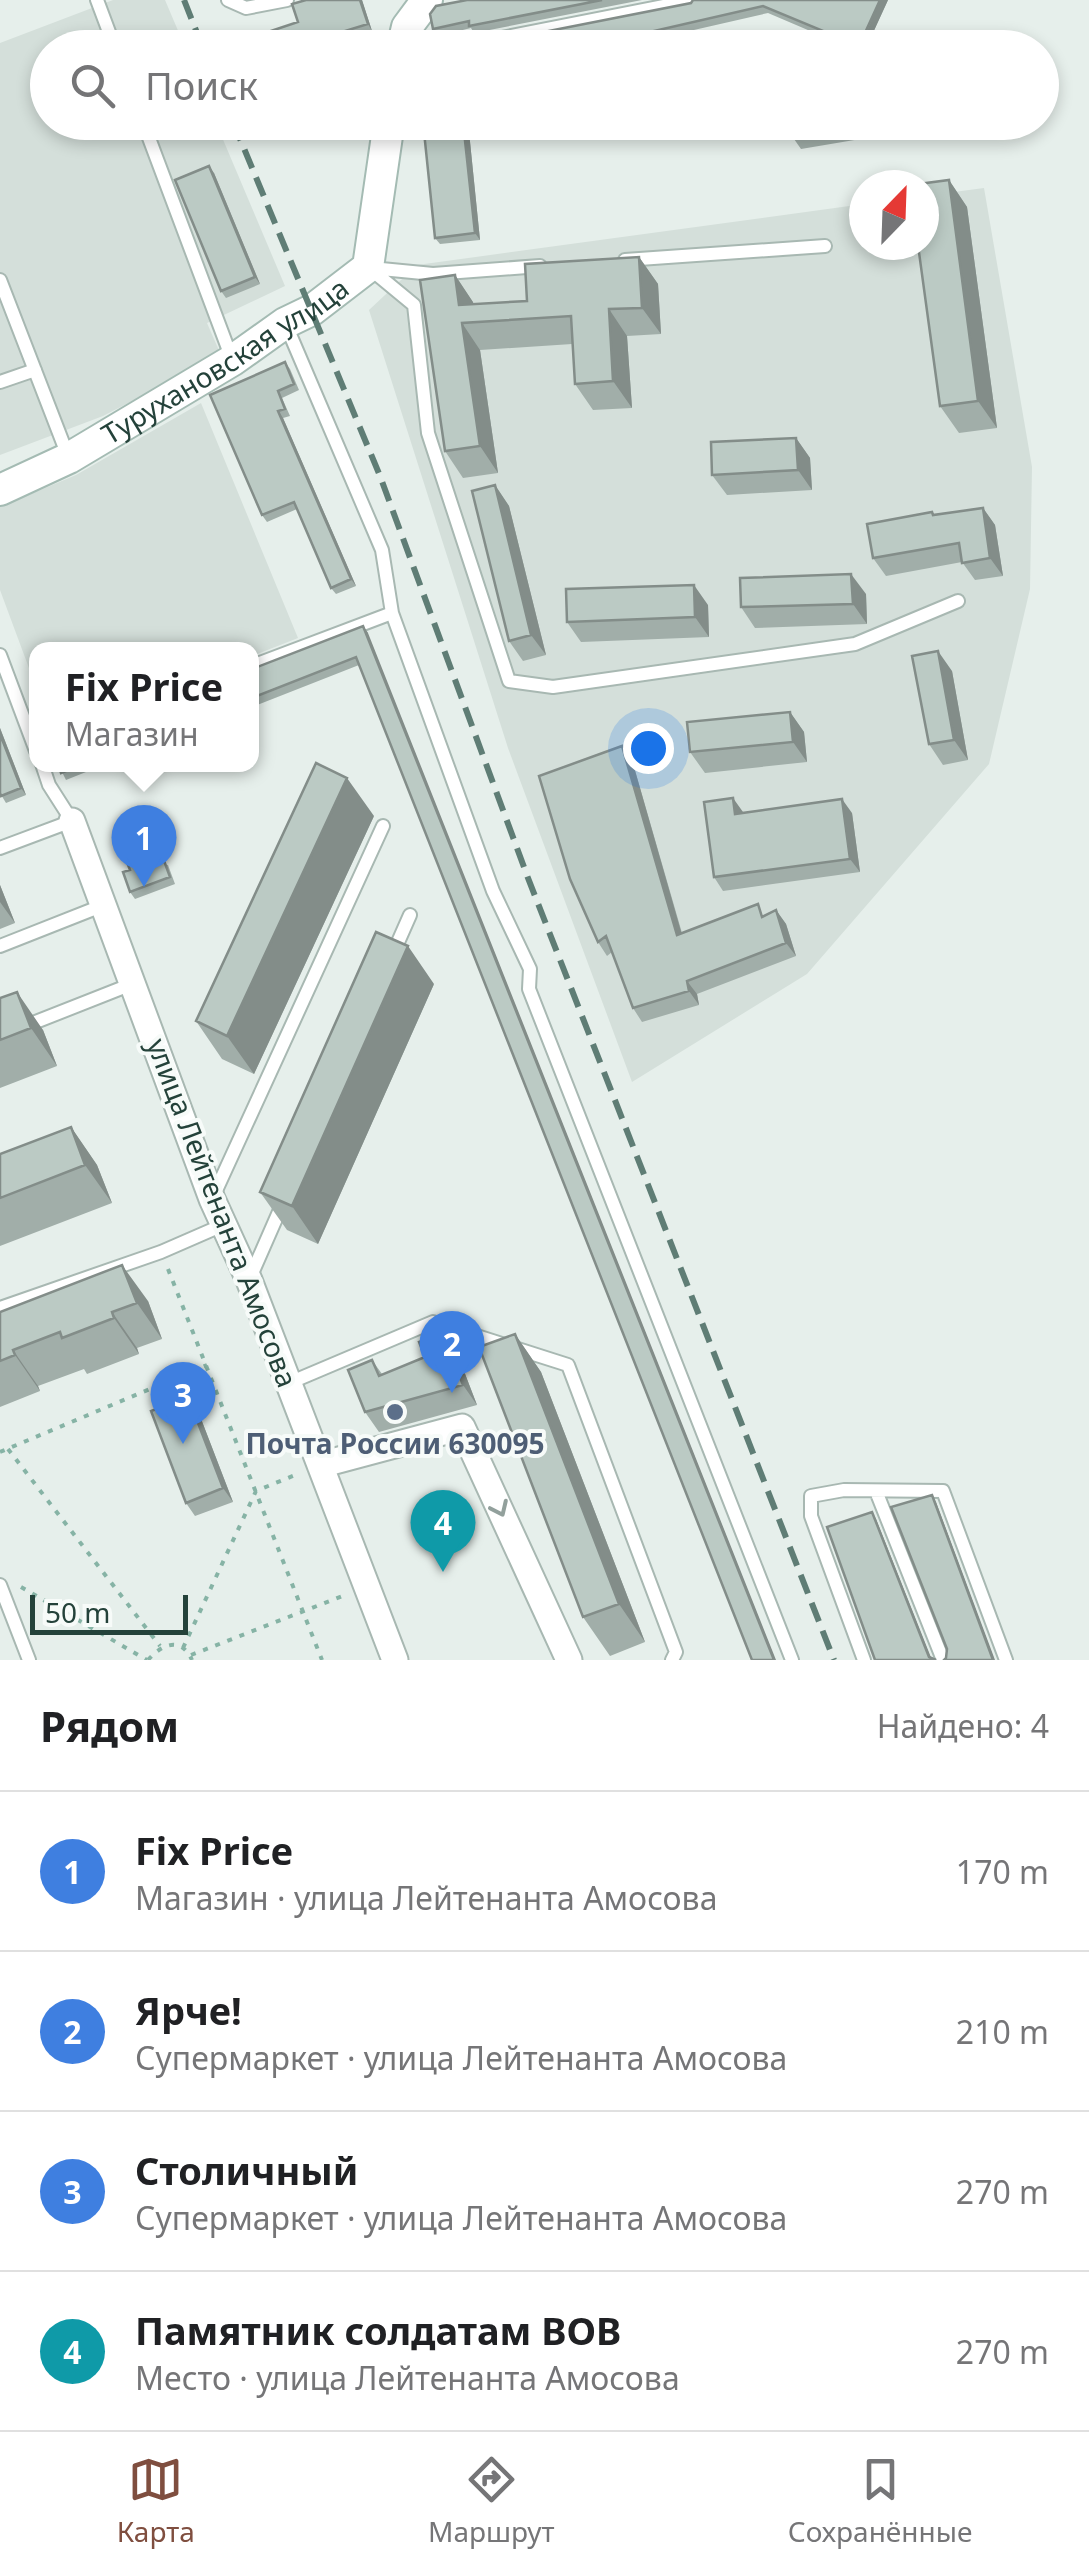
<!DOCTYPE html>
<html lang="ru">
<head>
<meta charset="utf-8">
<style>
  :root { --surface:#fff; --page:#f6f6f6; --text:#202124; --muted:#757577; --line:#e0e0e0; --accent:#7f4e3f }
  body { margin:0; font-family:"Noto Sans",sans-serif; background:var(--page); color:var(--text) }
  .compass { position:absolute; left:849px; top:170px; width:90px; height:90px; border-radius:50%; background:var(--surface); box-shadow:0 5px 15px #0003; rotate:23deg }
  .scale { position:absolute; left:30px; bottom:25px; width:158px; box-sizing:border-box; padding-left:10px; border:5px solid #24423a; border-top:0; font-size:28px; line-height:35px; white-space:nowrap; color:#24423a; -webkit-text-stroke:8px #f7fbf9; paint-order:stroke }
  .you { position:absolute; left:648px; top:748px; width:35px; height:35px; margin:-25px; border:8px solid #fff; border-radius:50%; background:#1a73e8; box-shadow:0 0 0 15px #1a73e833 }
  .badge { display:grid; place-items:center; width:65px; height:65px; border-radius:50%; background:var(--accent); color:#fff; font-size:32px; font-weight:700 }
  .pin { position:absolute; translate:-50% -82px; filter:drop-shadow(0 2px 5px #0008) }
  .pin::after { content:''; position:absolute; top:52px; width:35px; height:30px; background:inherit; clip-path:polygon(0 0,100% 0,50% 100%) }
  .popup { position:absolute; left:29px; top:642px; width:230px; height:130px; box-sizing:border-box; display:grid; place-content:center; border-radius:20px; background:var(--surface); filter:drop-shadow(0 2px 8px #0005); font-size:32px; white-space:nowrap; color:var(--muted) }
  .popup b { font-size:38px; color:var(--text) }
  .popup::after { content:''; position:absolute; left:50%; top:100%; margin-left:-20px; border:20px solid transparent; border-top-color:var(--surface) }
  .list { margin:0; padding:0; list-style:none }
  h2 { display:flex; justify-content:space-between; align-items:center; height:130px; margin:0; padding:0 40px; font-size:42px }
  h2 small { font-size:32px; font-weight:400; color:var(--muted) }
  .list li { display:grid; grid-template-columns:65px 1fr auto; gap:30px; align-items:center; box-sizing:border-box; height:160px; padding:0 40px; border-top:2px solid var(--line) }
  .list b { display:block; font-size:38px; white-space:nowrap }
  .list p { margin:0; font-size:32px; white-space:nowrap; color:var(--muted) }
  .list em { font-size:32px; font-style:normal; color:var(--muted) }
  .icon { flex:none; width:55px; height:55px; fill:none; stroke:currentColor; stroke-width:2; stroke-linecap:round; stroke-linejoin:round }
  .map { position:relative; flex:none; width:1089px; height:1660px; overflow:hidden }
  .search { position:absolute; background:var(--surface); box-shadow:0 5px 15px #0003; left:30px; right:30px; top:30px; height:110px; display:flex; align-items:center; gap:25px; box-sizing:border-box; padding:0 35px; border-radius:55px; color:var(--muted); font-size:38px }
  .sheet { height:770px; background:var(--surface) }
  nav { display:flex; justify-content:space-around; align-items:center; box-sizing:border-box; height:140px; border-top:2px solid var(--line); background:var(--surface); font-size:28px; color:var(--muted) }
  nav a { display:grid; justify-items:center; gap:5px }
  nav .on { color:var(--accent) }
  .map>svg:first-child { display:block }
</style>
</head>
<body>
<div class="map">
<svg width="1089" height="1660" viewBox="0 0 1089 1660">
  <rect width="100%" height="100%" fill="#e6efeb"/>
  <path fill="#d4dfda" d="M113,0H165L185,47L48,48V122L216,123L285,286L207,323L221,355L103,416L0,455V43Z
    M984,188L1032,467L1030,589L989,764L807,974L632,1082L508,748L369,310L417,265L864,204V245H924V196Z
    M201,403L298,638L252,656V650H36V687L0,590V507L76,475Z"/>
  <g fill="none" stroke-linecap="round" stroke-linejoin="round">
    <defs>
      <path id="lane" d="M97,0L115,48
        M228,0L246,8L287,0
        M451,48L694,0
        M143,122L232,359
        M625,260L825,246
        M368,267L414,305L428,433L509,681L553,687L855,644L958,601
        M371,268L433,274L540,266
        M0,280L68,456
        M286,325L382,550L392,613
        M0,382L35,370
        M0,655L36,751
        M252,666L392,613L493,891L530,969L529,989L792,1660
        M0,848L72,821L49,785L42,764
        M0,946L104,905
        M391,958L410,915
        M0,1036L132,984
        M213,1197L383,826
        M250,1278L282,1205
        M0,1308L161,1252L223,1225
        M289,1383L433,1322L568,1365L676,1652L672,1660
        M876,1491L943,1660
        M0,1585L29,1660
        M864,1660L811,1516V1496L844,1490L943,1491L1006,1660"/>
      <path id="street" d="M72,821L212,1199L249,1280L395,1660
        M320,1465L462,1427L569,1660"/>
      <g id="secondary">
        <path d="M402,48L407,27L427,0"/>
        <path id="s1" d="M0,490L69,458L233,360L285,323L312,310L368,267L389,122"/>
      </g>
    </defs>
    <use href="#lane" stroke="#a8b8b2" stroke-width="16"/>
    <use href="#street" stroke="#a8b8b2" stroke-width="29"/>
    <use href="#secondary" stroke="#a4bbb3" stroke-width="34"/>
    <path stroke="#86b3a5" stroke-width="4" stroke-dasharray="5 8" stroke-linecap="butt" d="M168,1269L322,1660
      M8,1449L160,1646
      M0,1452L207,1365
      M21,1587L147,1660
      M183,1648L256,1491L300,1473
      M191,1655L345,1595
      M148,1660C162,1644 181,1636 192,1660"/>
    <use href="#lane" stroke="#fff" stroke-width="12"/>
    <use href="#street" stroke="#fff" stroke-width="25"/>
    <use href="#secondary" stroke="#fff" stroke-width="30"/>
    <path stroke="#5f7d75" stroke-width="6" stroke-dasharray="20 10" stroke-linecap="butt" d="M184,0L203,48
      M233,122L380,476L528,878L834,1660"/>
  </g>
  <path fill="#a1aea9" d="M362,0L372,31L320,48H257Z
    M467,0H642L474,33L471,28L438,36L433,29Z
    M693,0H888L866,48H850L768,13L615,48H472L691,3Z
    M423,122H468L480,240L440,244L435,238Z
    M786,122H894L896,133L801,149L787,129Z
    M214,173L260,284L226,298L221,291Z
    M949,180L967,207L997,428L959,433L940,406Z
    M639,257L658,284L661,334L627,336L632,408L593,410L575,384L572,344L480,350L498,473L463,478L445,451L455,275L474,304L527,301Z
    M285,362L290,369L299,390L282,398L290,416L283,418L356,586L336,594L331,588L297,509L267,522L262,515L210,395Z
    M796,438L810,458L812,490L727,495L712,475Z
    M495,485L509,506L546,655L523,661L509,641Z
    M983,508L995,525L1003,576L975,580L962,562L886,576L873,558L932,512L934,515Z
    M866,594L867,624L755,628L741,607Z
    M708,605L709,637L581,642L567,622Z
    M363,626L368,633L359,665L252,707V669Z
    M952,671L968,760L943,765L929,744Z
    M790,712L804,732L807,762L705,773L690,752Z
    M0,728L26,795L6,803L0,793Z
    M622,746L632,760L682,933L765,915L776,910L786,924L796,956L697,994L699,1005L642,1022L633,1008L612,952L607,956L598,942Z
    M58,764H106L66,780Z
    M852,813L860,872L723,891L714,877Z
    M374,816L254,1074L222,1059L196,1021Z
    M144,844L149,851L153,862L168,865L175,884L135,899L130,892V870Z
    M0,885L15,923L0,929Z
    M434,984L318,1244L287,1230L260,1192Z
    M0,998L43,1030L57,1066L0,1088Z
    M71,1127L97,1165L112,1203L0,1246V1154Z
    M148,1301L162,1339L137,1348L139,1354L87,1374L84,1369L38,1386L40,1391L0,1407V1312Z
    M515,1334L541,1372L645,1642L610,1656L583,1617Z
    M457,1353L477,1405L379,1432L365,1412L372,1360L382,1374Z
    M198,1411L233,1502L195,1516L186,1503Z"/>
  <path fill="#838d89" d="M360,0H362L372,31L368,24Z
    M880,0H888L866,48H860Z
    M463,122H468L480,240L475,233Z
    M209,166L214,173L260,284L255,277Z
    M949,180L967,207L997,428L978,401Z
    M639,257L658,284L661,334L642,308Z
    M455,275L473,302L476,322L459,305Z
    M609,309L627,336L632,408L613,381Z
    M462,323L480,350L498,473L480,446Z
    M278,411L283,418L356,586L351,579Z
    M796,438L810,458L812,490L798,470Z
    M495,485L509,506L546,655L531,635Z
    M983,508L995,525L1003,576L990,558Z
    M851,574L866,594L867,624L853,604Z
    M694,585L708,605L709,637L695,617Z
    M363,626L368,633L776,1660H774Z
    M938,651L952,671L968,760L954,740Z
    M790,712L804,732L807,762L793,742Z
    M0,728L26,795L21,788L0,734Z
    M622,746L632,760L686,949L677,935Z
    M347,778L374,816L254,1074L227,1036Z
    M733,798L743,812L745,828L735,814Z
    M842,799L852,813L860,872L850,859Z
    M0,885L15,923L0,902Z
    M776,910L786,924L796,956L786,943Z
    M408,946L434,984L318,1244L292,1206Z
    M687,981L697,994L699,1005L689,991Z
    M17,992L43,1030L57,1066L31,1028Z
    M71,1127L97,1165L112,1203L85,1165Z
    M122,1265L148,1301L162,1339L137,1303Z
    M112,1312L137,1348L139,1354L114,1318Z
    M442,1333L457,1353L477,1405L463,1385Z
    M515,1334L541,1372L645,1642L619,1604Z
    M13,1350L38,1386L40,1391L15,1355Z
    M188,1397L198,1411L233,1502L223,1488Z
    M932,1495L936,1502L995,1660H993Z
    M872,1512L876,1519L932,1660L929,1657Z"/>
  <path fill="#bbcac4" stroke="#838d89" stroke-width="2.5" d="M306,0H360L368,24L306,43L308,48H257L253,37L298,22L292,4Z
    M467,0H602L469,26V21L433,29L430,14L436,6Z
    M693,0H880L859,46L763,6L580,48H472V46L691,3Z
    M423,122H463L475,233L435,238Z
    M786,122H824L787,129Z
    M209,166L255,277L221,291L175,180Z
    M949,180L978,401L940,406L918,245H924V185H911Z
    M639,257L642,308L609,309L613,381L575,384L571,316L462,323L480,446L445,451L420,280L455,275L459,305L527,301L525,264Z
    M285,362L294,384L278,391L285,409L278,411L351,579L331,588L294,502L262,515L210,395Z
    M796,438L798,470L712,475L711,442Z
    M495,485L531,635L509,641L472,491Z
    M983,508L990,558L962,563L959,543L873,558L867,524L932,512L933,515Z
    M851,574L853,604L741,607L740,578Z
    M694,585L695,617L567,622L566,589Z
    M363,626L774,1660H752L356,657L252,698V669Z
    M938,651L954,740L929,744L912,656Z
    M790,712L793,742L690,752L687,722Z
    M0,734L21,788L1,796L0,793Z
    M622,746L677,935L758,904L762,917L776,910L786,943L687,981L689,991L633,1008L606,936L598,942L570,879L539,776Z
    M316,763L347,778L227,1036L196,1021Z
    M58,764H83L61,773Z
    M733,798L735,814L842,799L850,859L714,877L704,802Z
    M144,844L151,863L163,858L170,877L130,892L123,872L130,870L123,852Z
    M376,932L408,946L292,1206L260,1192Z
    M17,992L31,1028L0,1040V998Z
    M71,1127L85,1165L0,1198V1154Z
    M122,1265L137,1303L112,1312L114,1318L62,1338L60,1332L13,1350L15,1355L0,1361V1312Z
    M442,1333L463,1385L365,1412L348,1370L372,1360L379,1376L425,1357L419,1342Z
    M515,1334L619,1604L583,1617L479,1347Z
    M188,1397L223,1488L186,1503L151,1411Z
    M932,1495L993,1660H944L946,1658L947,1649L891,1507Z
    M872,1512L929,1657L936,1660H875L827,1527Z"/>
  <defs><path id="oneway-chevron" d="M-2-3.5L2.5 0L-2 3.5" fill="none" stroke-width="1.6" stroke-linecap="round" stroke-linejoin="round" transform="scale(2.5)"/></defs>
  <use stroke="#92a09c" href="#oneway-chevron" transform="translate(500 1509) rotate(65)"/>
  <circle fill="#5c6f8a" stroke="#f7fbf9" stroke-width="4" cx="395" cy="1412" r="10"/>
  <g text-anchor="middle" stroke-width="8" stroke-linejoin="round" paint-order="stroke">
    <g font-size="28" fill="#24423a" stroke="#f7fbf9">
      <text dy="10" stroke="none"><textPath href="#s1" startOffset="260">Турухановская улица</textPath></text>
      <text transform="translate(222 1213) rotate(69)" y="10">улица Лейтенанта Амосова</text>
    </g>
    <g font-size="28" font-weight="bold" fill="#4e5e75" stroke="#f7fbf9">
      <text x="395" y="1454">Почта России 630095</text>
    </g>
  </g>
</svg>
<svg class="compass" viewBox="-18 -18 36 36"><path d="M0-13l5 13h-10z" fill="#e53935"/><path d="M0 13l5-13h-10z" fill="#757577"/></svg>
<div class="scale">50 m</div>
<div class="you"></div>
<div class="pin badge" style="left:144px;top:887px;background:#3f7fe0">1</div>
<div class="popup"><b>Fix Price</b>Магазин</div>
<div class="pin badge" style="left:452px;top:1393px;background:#3f7fe0">2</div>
<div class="pin badge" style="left:183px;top:1444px;background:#3f7fe0">3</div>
<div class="pin badge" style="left:443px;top:1572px;background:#0f9aa8">4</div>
<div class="search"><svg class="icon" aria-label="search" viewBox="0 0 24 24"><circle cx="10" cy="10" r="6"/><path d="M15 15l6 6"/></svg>Поиск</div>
</div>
<section class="sheet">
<h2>Рядом<small>Найдено: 4</small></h2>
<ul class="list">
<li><span class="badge" style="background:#3f7fe0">1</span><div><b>Fix Price</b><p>Магазин · улица Лейтенанта Амосова</p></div><em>170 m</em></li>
<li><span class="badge" style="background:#3f7fe0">2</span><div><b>Ярче!</b><p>Супермаркет · улица Лейтенанта Амосова</p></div><em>210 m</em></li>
<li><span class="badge" style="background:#3f7fe0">3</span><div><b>Столичный</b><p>Супермаркет · улица Лейтенанта Амосова</p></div><em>270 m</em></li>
<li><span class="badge" style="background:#0f9aa8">4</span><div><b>Памятник солдатам ВОВ</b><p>Место · улица Лейтенанта Амосова</p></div><em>270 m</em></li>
</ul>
</section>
<nav>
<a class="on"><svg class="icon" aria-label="map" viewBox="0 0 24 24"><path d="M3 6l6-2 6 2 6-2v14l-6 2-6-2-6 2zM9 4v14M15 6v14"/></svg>Карта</a>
<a><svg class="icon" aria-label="directions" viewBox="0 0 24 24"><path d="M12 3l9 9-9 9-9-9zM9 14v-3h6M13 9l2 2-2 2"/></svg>Маршрут</a>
<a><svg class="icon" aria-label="saved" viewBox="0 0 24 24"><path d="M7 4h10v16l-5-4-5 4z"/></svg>Сохранённые</a>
</nav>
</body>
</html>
